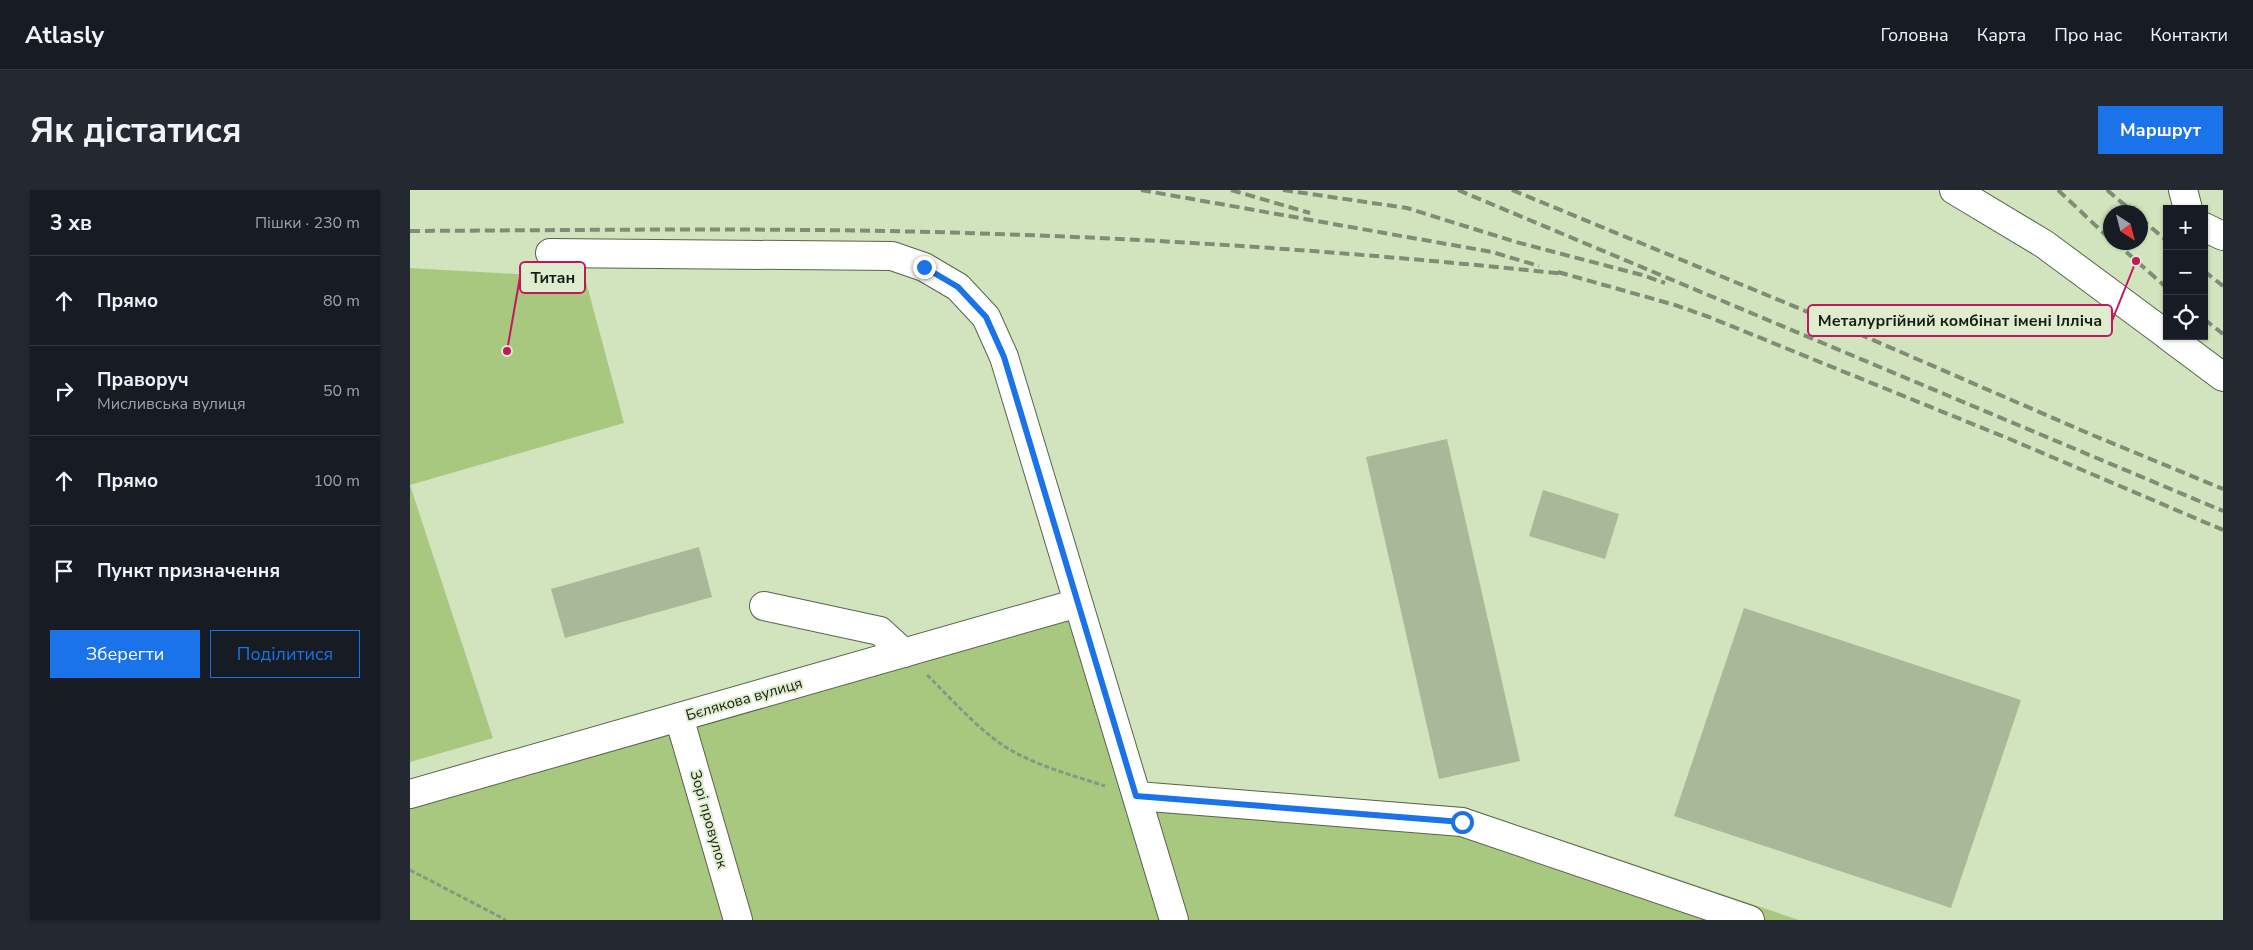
<!DOCTYPE html>
<html lang="uk">
<head>
<meta charset="utf-8">
<style>
  :root { --surface:#171b24; --page:#242831; --text:#f1f3f6; --muted:#9ea1a6; --line:#363941; --accent:#1a73e8 }
  body { margin:0; font-family:"Nunito Sans",sans-serif; background:var(--page); color:var(--text) }
  .controls { position:absolute; right:15px; top:15px; display:grid; overflow:hidden; border-radius:0px; box-shadow:0 1px 4px #0004 }
  .controls button { width:45px; height:45px; display:grid; place-items:center; padding:0; border:0; border-bottom:1px solid var(--line); background:var(--surface); color:var(--text); font:25px sans-serif }
  .compass { position:absolute; left:1693px; top:15px; width:45px; height:45px; border-radius:50%; background:var(--surface); box-shadow:0 1px 4px #0004; rotate:144deg }
  .stop { position:absolute; width:15px; height:15px; margin:-11px; border:4px solid #1a73e8; border-radius:50%; background:#fff }
  .stop.end { background:#1a73e8; border-color:#fff; box-shadow:0 1px 5px #0008 }
  .list { margin:0; padding:0; list-style:none }
  h2 { display:flex; justify-content:space-between; align-items:center; height:65px; margin:0; padding:0 20px; font-size:21px }
  h2 small { font-size:16px; font-weight:400; color:var(--muted) }
  .list li { display:grid; grid-template-columns:32px 1fr auto; gap:15px; align-items:center; box-sizing:border-box; height:90px; padding:0 20px; border-top:1px solid var(--line) }
  .list b { display:block; font-size:19px; white-space:nowrap }
  .list p { margin:0; font-size:16px; white-space:nowrap; color:var(--muted) }
  .list em { font-size:16px; font-style:normal; color:var(--muted) }
  .actions { display:flex; gap:10px; padding:15px 20px }
  .actions a { flex:1; padding:11px 0; border:1px solid var(--accent); border-radius:0px; text-align:center; font-size:18px; color:var(--accent) }
  .actions .main { background:var(--accent); color:#fff }
  .icon { flex:none; width:28px; height:28px; fill:none; stroke:currentColor; stroke-width:2; stroke-linecap:round; stroke-linejoin:round }
  .map { position:relative; flex:none; width:1813px; height:730px; overflow:hidden; border-radius:0px }
  header { display:flex; align-items:center; gap:30px; box-sizing:border-box; height:70px; padding:0 25px; background:var(--surface); border-bottom:1px solid var(--line) }
  header strong { font-size:24px }
  nav { display:flex; gap:28px; margin-inline-start:auto; font-size:18px }
  .intro { display:flex; align-items:center; justify-content:space-between; box-sizing:border-box; height:120px; padding:0 30px }
  h1 { margin:0; font-size:35px }
  .button { padding:12px 22px; border-radius:0px; background:var(--accent); color:#fff; font-size:18px; font-weight:700 }
  main { display:flex; gap:30px; padding:0 30px }
  aside { flex:1; background:var(--surface); border-radius:0px; box-shadow:0 1px 4px #0004 }
  .map>svg:first-child { display:block }
</style>
</head>
<body>
<header>
<strong>Atlasly</strong>
<nav><a>Головна</a><a>Карта</a><a>Про нас</a><a>Контакти</a></nav>
</header>
<div class="intro"><h1>Як дістатися</h1><a class="button">Маршрут</a></div>
<main>
<aside>
<h2>3 хв<small>Пішки · 230 m</small></h2>
<ul class="list">
<li><svg class="icon" aria-label="ahead" viewBox="0 0 24 24"><path d="M12 20V5M6 11l6-6 6 6"/></svg><div><b>Прямо</b></div><em>80 m</em></li>
<li><svg class="icon" aria-label="right" viewBox="0 0 24 24"><path d="M7 20v-9h11M14 6l5 5-5 5"/></svg><div><b>Праворуч</b><p>Мисливська вулиця</p></div><em>50 m</em></li>
<li><svg class="icon" aria-label="ahead" viewBox="0 0 24 24"><path d="M12 20V5M6 11l6-6 6 6"/></svg><div><b>Прямо</b></div><em>100 m</em></li>
<li><svg class="icon" aria-label="arrive" viewBox="0 0 24 24"><path d="M6 21V4h12l-3 4 3 4H6"/></svg><div><b>Пункт призначення</b></div></li>
</ul>
<div class="actions"><a class="main">Зберегти</a><a>Поділитися</a></div>
</aside>
<div class="map">
<svg width="1813" height="730" viewBox="0 0 1813 730">
  <rect width="100%" height="100%" fill="#deedce"/>
  <path fill="#d1e4bd" fill-rule="evenodd" d="M0,0H1813V730H1389L1055,617L0,594ZM1757,19H1794V146H1757ZM1700,22H1730V52H1700Z"/>
  <path fill="#a7c87e" d="M0,78L175,88L214,233L0,295Z
    M0,295L83,548L0,572Z
    M676,402L736,593L1055,617L1389,730H0V594Z"/>
  <path fill="#aab89a" d="M1037,249L1110,571L1029,589L956,267Z
    M1133,300L1209,324L1195,369L1119,346Z
    M289,357L302,407L155,448L141,399Z
    M1334,418L1611,510L1541,718L1264,626Z"/>
  <g fill="none" stroke-linecap="round" stroke-linejoin="round">
    <defs>
      <path id="minor" d="M1544,0L1634,54L1757,145
        M1773,0L1778,19
        M1794,37L1813,46
        M140,63L482,66L514,77L548,97L576,127L594,167L764,730
        M1758,146L1813,187
        M354,416L470,441L494,463
        M269,527L328,730
        M0,604L668,413
        M727,606L1052,632L1340,730"/>
    </defs>
    <use href="#minor" stroke="#58654a" stroke-width="30"/>
    <path stroke="#8b967f" stroke-width="3" stroke-dasharray="5 2.5" stroke-linecap="butt" d="M517,485C545,512 572,545 606,563C634,578 665,586 695,596
      M0,680L96,730"/>
    <use href="#minor" stroke="#fff" stroke-width="28"/>
    <path stroke="#818c76" stroke-width="4" stroke-dasharray="10 5" stroke-linecap="butt" d="M731,0L1082,62L1129,76
      M821,0L900,23
      M873,0L997,18L1106,52L1232,85L1255,93
      M1048,0L1813,321
      M1102,0L1410,127L1680,244L1813,299
      M1648,0L1700,49
      M1697,0L1723,22
      M1730,28L1757,51
      M0,41C195,40 391,37 587,44C776,50 966,64 1155,84
      M1705,52L1757,98
      M1794,81L1813,96
      M1148,82L1265,115L1299,127L1602,250L1813,340
      M1794,129L1813,144"/>
  </g>
  <g fill="none" stroke-linecap="round" stroke-linejoin="round">
    <path stroke="#1a73e8" stroke-width="6" d="M514,77L548,97L576,127L594,167L726,606L1052,632"/>
  </g>
  <g text-anchor="middle" stroke-width="4" stroke-linejoin="round" paint-order="stroke">
    <g font-size="15" fill="#181d11" stroke="#deedce">
      <text transform="translate(334 509) rotate(-16)" y="5">Бєлякова вулиця</text>
      <text transform="translate(299 629) rotate(74)" y="5">Зорі провулок</text>
    </g>
  </g>
  <path fill="none" stroke="#c2185b" stroke-width="2" d="M97 161L110 87M1726 71L1702 131"/>
  <g fill="#c2185b" stroke="#deedce" stroke-width="2">
    <circle cx="97" cy="161" r="5"/>
    <circle cx="1726" cy="71" r="5"/>
  </g>
  <g fill="#deedce" stroke="#c2185b" stroke-width="2">
    <rect x="110" y="72" width="65" height="31" rx="5"/>
    <rect x="1398" y="115" width="304" height="31" rx="5"/>
  </g>
  <g font-size="16" text-anchor="middle" font-weight="bold" fill="#181d11">
    <text x="143" y="93">Титан</text>
    <text x="1550" y="136">Металургійний комбінат імені Ілліча</text>
  </g>
</svg>
<div class="controls">
<button>+</button>
<button>−</button>
<button><svg class="icon" aria-label="locate" viewBox="0 0 24 24"><circle cx="12" cy="12" r="6"/><path d="M12 2v4M12 18v4M2 12h4M18 12h4"/></svg></button>
</div>
<svg class="compass" viewBox="-18 -18 36 36"><path d="M0-13l5 13h-10z" fill="#e53935"/><path d="M0 13l5-13h-10z" fill="#9ea1a6"/></svg>
<div class="stop" style="left:1052px;top:632px"></div>
<div class="stop end" style="left:514px;top:77px"></div>
</div>
</main>
</body>
</html>
